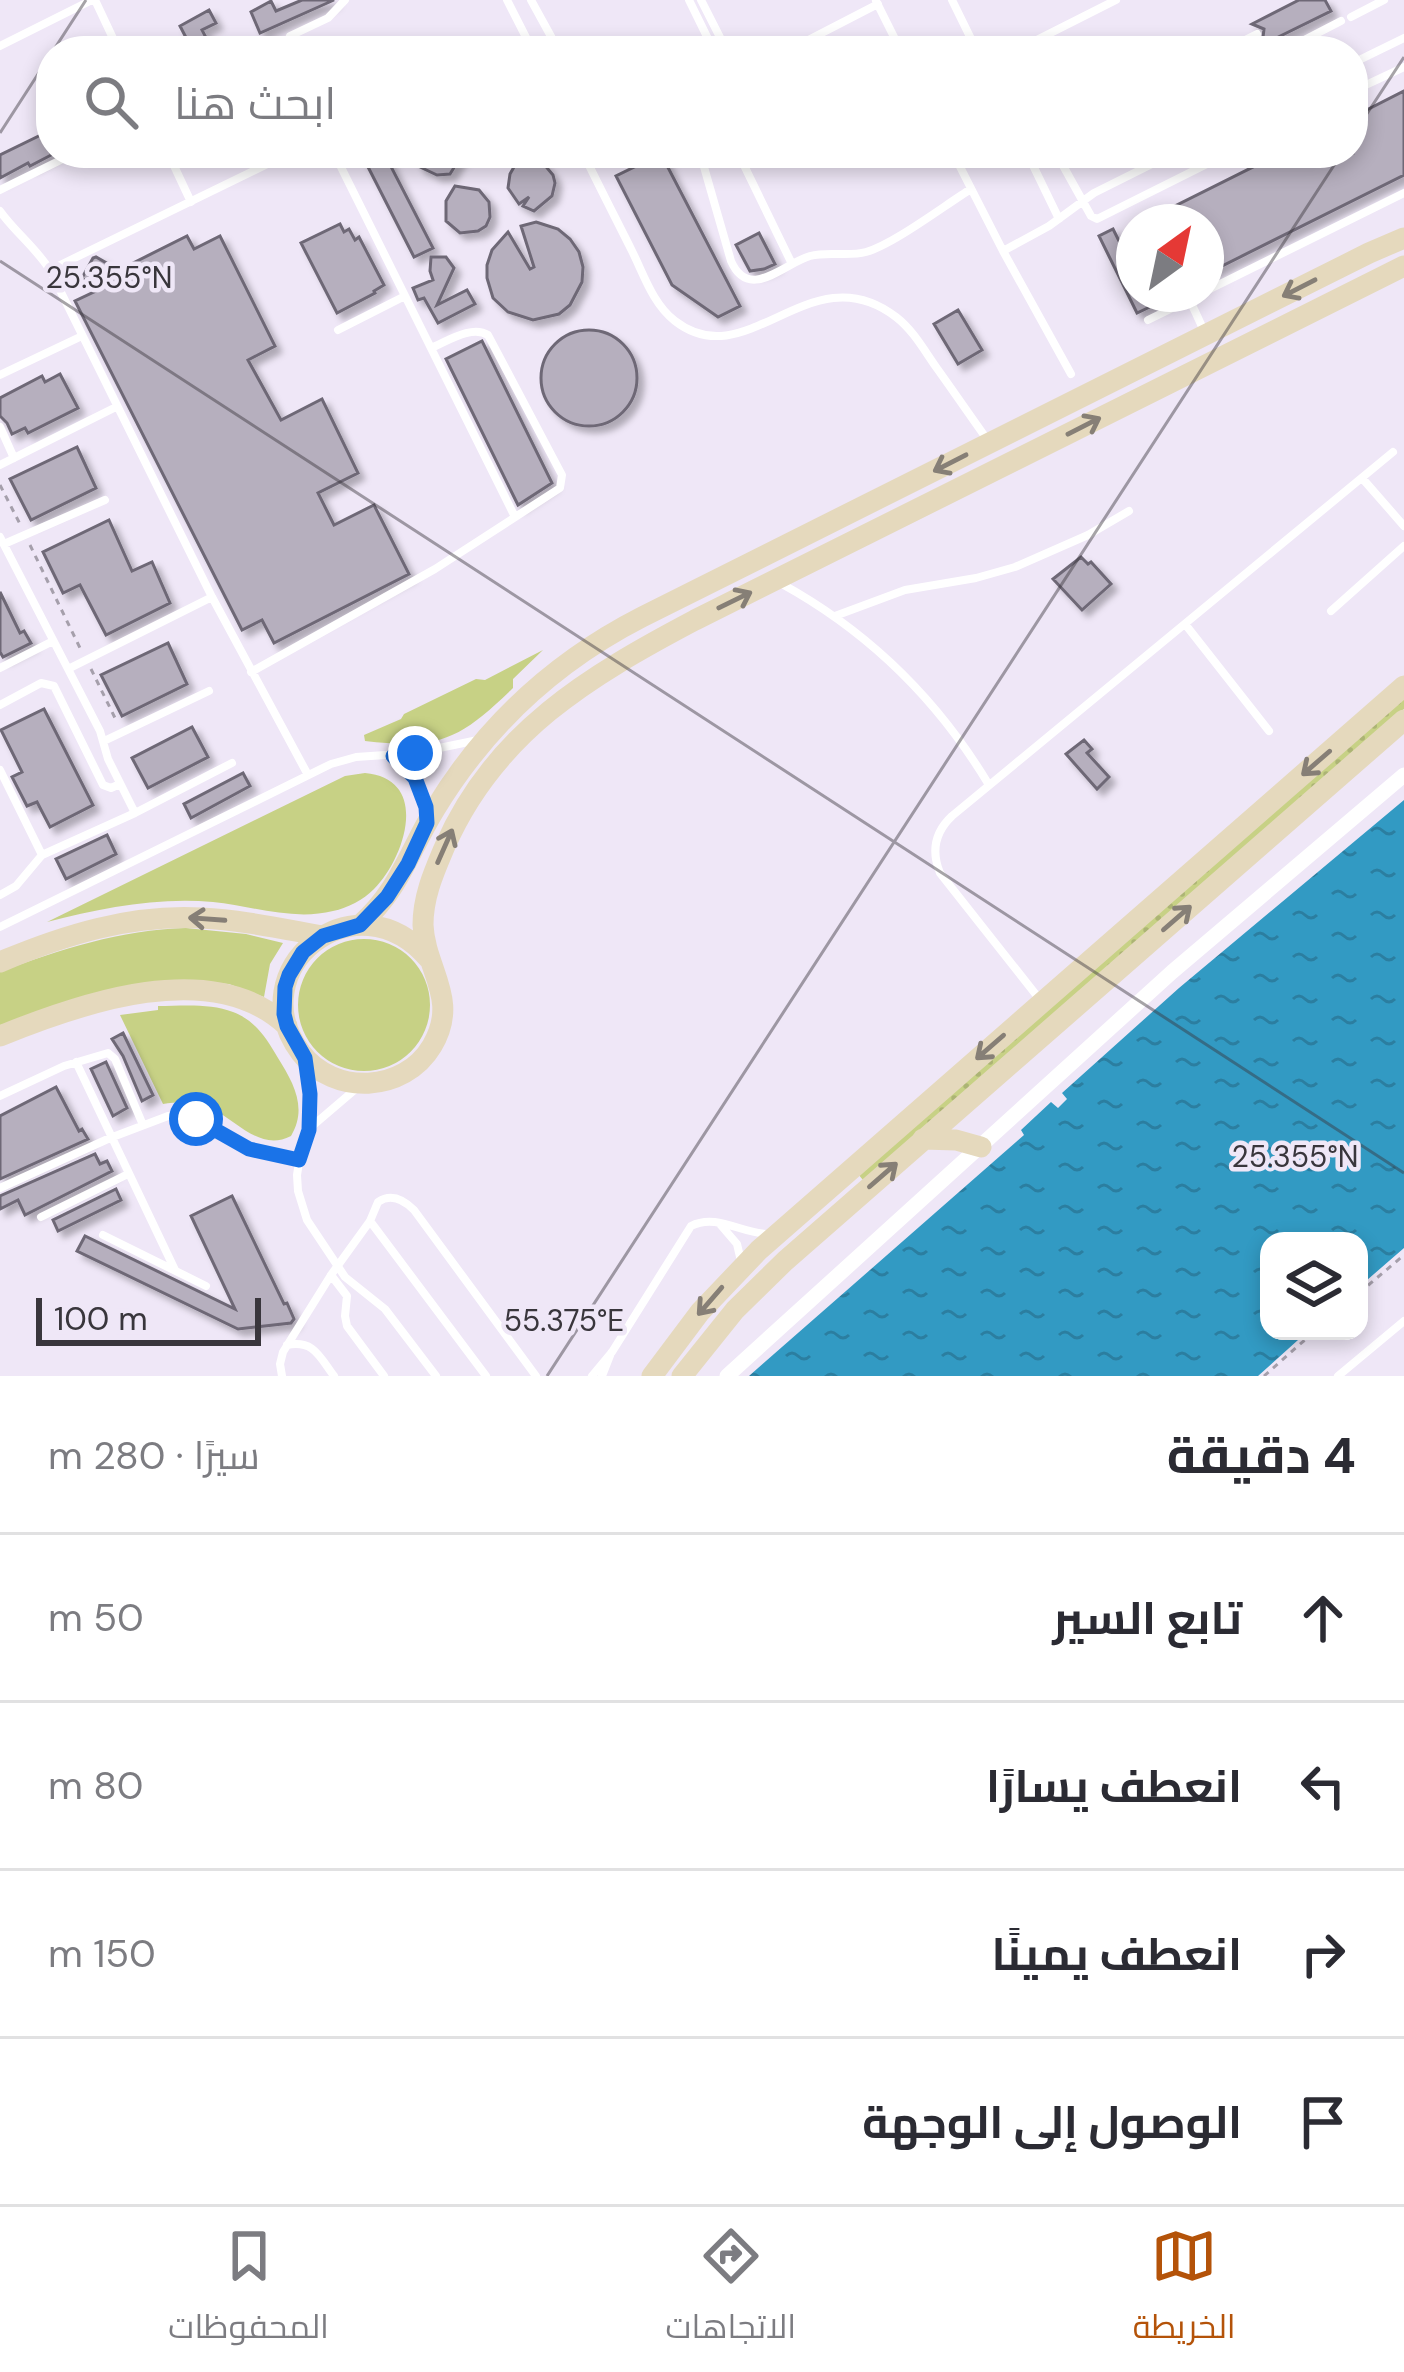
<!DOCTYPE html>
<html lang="ar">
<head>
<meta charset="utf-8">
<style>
  :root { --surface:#fff; --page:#f7f7f7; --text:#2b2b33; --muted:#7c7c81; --line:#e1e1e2; --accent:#b45309 }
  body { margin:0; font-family:"DM Sans",Cairo,sans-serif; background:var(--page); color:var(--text); direction:rtl }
  .controls { position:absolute; right:36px; bottom:36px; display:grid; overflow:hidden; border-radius:24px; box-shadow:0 6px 18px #0003 }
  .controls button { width:108px; height:108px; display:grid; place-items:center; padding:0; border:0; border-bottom:3px solid var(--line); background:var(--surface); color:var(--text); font:60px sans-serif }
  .compass { position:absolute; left:1116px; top:204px; width:108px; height:108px; border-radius:50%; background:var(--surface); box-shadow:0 6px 18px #0003; rotate:33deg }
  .scale { position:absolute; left:36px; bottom:30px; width:225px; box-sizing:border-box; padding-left:12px; border:6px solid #39363c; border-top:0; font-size:33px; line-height:42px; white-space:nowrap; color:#39363c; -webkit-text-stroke:9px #efe7f7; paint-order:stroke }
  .stop { position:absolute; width:36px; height:36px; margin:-27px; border:9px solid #1a73e8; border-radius:50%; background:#fff }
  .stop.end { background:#1a73e8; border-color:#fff; box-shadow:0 3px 12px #0008 }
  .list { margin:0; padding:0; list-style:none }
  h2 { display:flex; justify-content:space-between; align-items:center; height:156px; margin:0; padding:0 48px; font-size:51px }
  h2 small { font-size:39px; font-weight:400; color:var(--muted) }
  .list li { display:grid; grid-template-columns:78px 1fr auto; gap:36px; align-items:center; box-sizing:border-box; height:168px; padding:0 48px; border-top:3px solid var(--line) }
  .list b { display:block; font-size:45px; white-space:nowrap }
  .list em { font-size:39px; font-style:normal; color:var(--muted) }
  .icon { flex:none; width:66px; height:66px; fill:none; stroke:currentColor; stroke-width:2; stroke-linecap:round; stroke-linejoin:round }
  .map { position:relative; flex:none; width:1404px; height:1376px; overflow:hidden; direction:ltr }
  .search { position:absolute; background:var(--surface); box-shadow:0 6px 18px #0003; left:36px; right:36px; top:36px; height:132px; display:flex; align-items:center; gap:30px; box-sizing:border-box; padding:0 42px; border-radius:48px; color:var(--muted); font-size:45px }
  .sheet { height:828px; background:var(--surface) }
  nav { display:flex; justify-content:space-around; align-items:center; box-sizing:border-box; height:168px; border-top:3px solid var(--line); background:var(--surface); font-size:33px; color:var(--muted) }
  nav a { display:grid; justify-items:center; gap:6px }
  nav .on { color:var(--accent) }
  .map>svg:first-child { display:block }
</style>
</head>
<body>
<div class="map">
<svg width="1404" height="1376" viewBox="0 0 1404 1376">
  <defs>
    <pattern id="grass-dots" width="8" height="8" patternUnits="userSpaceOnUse" patternTransform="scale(3)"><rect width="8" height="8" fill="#c7d185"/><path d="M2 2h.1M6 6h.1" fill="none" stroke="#acb474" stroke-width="1.8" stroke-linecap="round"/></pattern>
    <pattern id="water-ripples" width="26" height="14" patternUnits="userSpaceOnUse" patternTransform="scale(3)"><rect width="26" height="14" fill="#329ac3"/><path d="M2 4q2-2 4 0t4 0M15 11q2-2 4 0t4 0" fill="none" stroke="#2b7ea0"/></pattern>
    <filter id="shadow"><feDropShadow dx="6" dy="6" stdDeviation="3" flood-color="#0004"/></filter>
  </defs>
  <rect width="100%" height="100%" fill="#efe7f7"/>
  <path fill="url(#grass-dots)" d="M1404,698V709L863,1180L858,1174Z"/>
  <path fill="#c7d185" d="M543,650L513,679V688C460,739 440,750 365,741L364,735L401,719L404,714L476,679L485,680Z
    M365,773C431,779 405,858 374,889C363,900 348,908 333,911C293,921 253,906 213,902C157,897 101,908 47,922L345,776Z
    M186,928L246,934L283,943L270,964L264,997L229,984L189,981L0,1025V972C61,949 120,930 186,928Z
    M298 1005a66 66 0 1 1 132 0a66 66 0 1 1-132 0Z
    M158,1006C182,1006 210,1003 233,1012C256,1021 266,1038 278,1058C293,1082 308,1108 291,1136C260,1152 238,1121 212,1109C196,1101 180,1101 163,1104L120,1015L158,1010Z"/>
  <path fill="url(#water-ripples)" d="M1404,800V1248L1359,1287V1241H1269V1331H1308L1258,1376H749L1024,1135L1021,1130L1051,1102L1058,1108L1067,1099L1062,1093L1179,988Z"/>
  <path fill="#b6afbe" stroke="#6e6876" stroke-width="3" filter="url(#shadow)" d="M302,0H334L260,33L251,12L271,1L276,11Z
    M1299,0H1325L1331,11L1262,45L1264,29L1252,24Z
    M209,10L216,23L202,30L213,51H193L180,26Z
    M1404,91V175L1206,274V222H1170L1165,211L1281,153H1353V117Z
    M45,133L51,145V153H55L30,166L28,163L0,178V155Z
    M375,153H384L433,248L414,257L364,159Z
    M414,153H463L450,174L437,175L420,167Z
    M661,154L740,306L718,317L672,285L616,176Z
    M528,160L543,163L553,175L555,183L552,196L534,211L523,206L529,197L519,204L508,188L510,174L514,167Z
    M455,186L479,190L489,202L490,217L486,226L478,231L460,233L446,221V201Z
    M536,222L558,229L570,239L579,252L583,267L582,282L570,305L559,314L533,320L508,312L493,298L487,278V265L492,250L508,232L530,269L534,267L521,226Z
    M340,224L344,232L349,229L355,240L359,237L384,285L374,291L375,293L337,313L301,243Z
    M1113,229L1120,243L1134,236V294H1177L1137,313L1099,236Z
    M759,233L775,264L764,269L750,271L736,245Z
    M187,236L194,249L220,236L275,346L248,360L281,420L322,399L358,473L318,493L334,525L374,505L409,574L274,643L262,620L242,630L75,301L100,289L82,278L93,258L96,257L119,270Z
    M431,257H446L454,268L437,305L467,290L475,304L438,323L424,298L418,300L413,288L433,280L430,271Z
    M958,310L982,350L958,364L934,324Z
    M541 378a48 48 0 1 1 96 0a48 48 0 1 1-96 0Z
    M482,341L552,483L518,505L446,359Z
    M60,374L78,408L28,433L25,428L12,434L7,423L0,416V398L42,376L45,382Z
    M77,447L96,488L31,520L10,479Z
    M109,520L132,571L152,562L170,603L106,635L80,585L63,593L43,552Z
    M1081,557L1088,564L1091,562L1111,584L1082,610L1053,579Z
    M0,592L20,633L24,631L31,643L3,657L0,652Z
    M168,643L187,684L122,716L101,675Z
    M44,709L93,805L50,827L37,802L27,806L12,777L22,772L1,730Z
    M192,727L208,757L148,788L132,758Z
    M1084,740L1092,749L1087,753L1109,777L1097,789L1066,754Z
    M243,773L250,786L191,818L184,804Z
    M107,835L116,854L66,879L56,859Z
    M123,1033L153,1095L142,1101L123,1056L112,1039Z
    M106,1062L127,1108L113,1116L91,1069Z
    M56,1087L79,1131L82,1129L88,1139L0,1179V1116Z
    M95,1154L100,1164L107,1161L112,1171L25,1215L18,1200L0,1209V1196Z
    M116,1189L121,1200L58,1231L53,1220Z
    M232,1196L284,1304L287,1303L294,1319L291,1323L238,1329L77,1251L85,1236L235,1309L191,1216Z"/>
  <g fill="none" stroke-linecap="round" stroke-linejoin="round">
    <path stroke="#a59fab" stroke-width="3" stroke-dasharray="6 6" stroke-linecap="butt" d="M0,485L21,526
      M30,545L81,650
      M91,669L116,720
      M1359,1293L1404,1255
      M1264,1376L1315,1331"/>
    <path stroke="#fff" stroke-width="8" d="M95,0L119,51
      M507,0L533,51
      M531,0L559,51
      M689,0L714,51
      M701,0L727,51
      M952,0L977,51
      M876,1L901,51
      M1351,17L1384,0
      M0,46L92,0
      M284,51L290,36L328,18L345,0
      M787,51L878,4
      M1015,51L1116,0
      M1223,51L1257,34
      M1283,51L1341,21
      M1353,63L1404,38
      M1353,91L1404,67
      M168,153L191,202
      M334,153L515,517
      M583,153C599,186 616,219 632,251C644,275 653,304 675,321C748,378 810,251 896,317C913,330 924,350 936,367C954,392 971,417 989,442
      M700,153L731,261C749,302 783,264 810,256C829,251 848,257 866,252C894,244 945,205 971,189
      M738,153L792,264
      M953,153L1003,251L1071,374
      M1027,153L1059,219
      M1056,153L1091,216L1097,219L1229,153
      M1062,163L1081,153
      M0,190L75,153
      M0,211C15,232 36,248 50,270L212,597L308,775
      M1003,251L1049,226L1094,193L1174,153
      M50,270L290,153
      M1206,291L1404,193
      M1187,294L1205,333
      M1148,320L1201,294
      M338,330L405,296
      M0,375L82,336
      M0,427L14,458
      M0,465L116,407
      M1362,478L1404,526
      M0,537L100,731L108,759L135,813
      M4,544L105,500
      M782,584C869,632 938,700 989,785
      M1331,611L1404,546
      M835,616L905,590L976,578L1015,567L1088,535L1129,511
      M1185,624L1269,731
      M0,668L53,641
      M68,669L212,597
      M251,672L435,569L560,488L562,475L488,335C472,325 448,341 431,348
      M0,705L41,683L54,686L103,785L111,788L120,784
      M104,741L209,691
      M394,757L415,778L426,809
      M0,770L42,855
      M0,895L16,886L42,855L135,813L232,763
      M0,927L331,764L356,757L415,753L478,740
      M1041,1001L940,873C931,851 935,832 952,816L1393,452
      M76,1062L175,1270
      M306,1066L309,1130L301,1150L297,1175L298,1191L307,1220L345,1277L385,1309L436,1376
      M0,1096L64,1066L108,1053L115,1059L143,1125
      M310,1128L358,1087
      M0,1188L110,1138L168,1116L196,1119L239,1145L299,1160
      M41,1217L128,1174
      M370,1221L486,1376
      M719,1223L737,1244L741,1261
      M103,1235L206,1286
      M331,1275L347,1296L345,1316L347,1326L384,1376
      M287,1345C314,1340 319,1356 334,1376
      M282,1376L280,1364L283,1352L331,1275L370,1221L378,1202C391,1193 404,1200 414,1210L536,1376
      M592,1376L612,1352L691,1226C717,1213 742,1234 769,1234
      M602,1376L611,1353
      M1338,1376L1404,1321"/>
    <path stroke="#fff" stroke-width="15" d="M727,1376L1172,972L1404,775"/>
    <path stroke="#e5d9bd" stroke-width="21" d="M360,925C400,889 408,853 435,809C486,725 554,662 642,617L1369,253L1404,238
      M429,959C355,872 238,971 301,1053C334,1096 404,1093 432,1046C460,999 425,970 423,925C423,896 434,872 445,846C495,732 589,676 695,620L1404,266
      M0,962C64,935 131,914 201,918C242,920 283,929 323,936
      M0,1036C81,1003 213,956 287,1026
      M923,1139L956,1140L981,1147
      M652,1376L700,1312L759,1250L1404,686
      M682,1376L735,1310L785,1261L1404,720"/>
  </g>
  <defs><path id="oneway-shaft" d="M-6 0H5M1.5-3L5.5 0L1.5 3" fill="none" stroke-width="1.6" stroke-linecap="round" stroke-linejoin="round" transform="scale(3)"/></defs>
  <g stroke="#867f76">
    <use href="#oneway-shaft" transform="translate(1299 288) rotate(153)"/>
    <use href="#oneway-shaft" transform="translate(1084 426) rotate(-27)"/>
    <use href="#oneway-shaft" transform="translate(950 463) rotate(153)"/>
    <use href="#oneway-shaft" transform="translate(735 600) rotate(-26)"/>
    <use href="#oneway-shaft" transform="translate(1316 763) rotate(139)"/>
    <use href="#oneway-shaft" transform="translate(445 846) rotate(-66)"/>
    <use href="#oneway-shaft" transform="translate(1177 918) rotate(-41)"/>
    <use href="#oneway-shaft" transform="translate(207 919) rotate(-176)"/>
    <use href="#oneway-shaft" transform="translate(990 1047) rotate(139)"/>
    <use href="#oneway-shaft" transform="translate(883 1175) rotate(-41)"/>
    <use href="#oneway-shaft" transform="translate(710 1301) rotate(131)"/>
  </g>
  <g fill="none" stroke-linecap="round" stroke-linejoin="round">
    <path stroke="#1a73e8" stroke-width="15" d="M196,1119L249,1149L299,1160L309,1130L310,1094L305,1058L287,1026L284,1014L285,987L289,975L303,952L323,936L360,925L387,897L408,864L427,823L426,807L415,778L393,756L415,753"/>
  </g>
  <path fill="none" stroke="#39363c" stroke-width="3" stroke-opacity="0.45" d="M53,51L86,0M0,133L51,54M1353,135L1404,57M0,261L1404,1173M547,1376L1342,153"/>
  <g font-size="30" text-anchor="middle" fill="#39363c" stroke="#efe7f7" stroke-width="9" stroke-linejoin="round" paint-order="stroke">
    <text x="109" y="288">25.355°N</text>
    <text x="1295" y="1167">25.355°N</text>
    <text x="564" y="1331">55.375°E</text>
  </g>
</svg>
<div class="controls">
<button><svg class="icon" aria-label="layers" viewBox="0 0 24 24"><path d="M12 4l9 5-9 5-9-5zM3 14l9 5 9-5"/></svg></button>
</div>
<svg class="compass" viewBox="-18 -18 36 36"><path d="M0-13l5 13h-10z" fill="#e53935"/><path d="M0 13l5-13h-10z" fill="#7c7c81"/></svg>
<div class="scale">100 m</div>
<div class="stop" style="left:196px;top:1119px"></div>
<div class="stop end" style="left:415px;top:753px"></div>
<div class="search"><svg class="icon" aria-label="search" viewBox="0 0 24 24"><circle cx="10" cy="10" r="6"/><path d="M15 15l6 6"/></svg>ابحث هنا</div>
</div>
<section class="sheet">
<h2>4 دقيقة<small>سيرًا · 280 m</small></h2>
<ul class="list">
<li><svg class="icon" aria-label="ahead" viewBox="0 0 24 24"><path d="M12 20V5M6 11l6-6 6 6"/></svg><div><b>تابع السير</b></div><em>50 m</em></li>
<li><svg class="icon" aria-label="left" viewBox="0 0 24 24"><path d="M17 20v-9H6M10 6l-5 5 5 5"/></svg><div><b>انعطف يسارًا</b></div><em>80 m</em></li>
<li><svg class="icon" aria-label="right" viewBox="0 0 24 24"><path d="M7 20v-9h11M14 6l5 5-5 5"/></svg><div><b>انعطف يمينًا</b></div><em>150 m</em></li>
<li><svg class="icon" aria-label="arrive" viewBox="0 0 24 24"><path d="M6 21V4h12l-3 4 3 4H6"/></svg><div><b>الوصول إلى الوجهة</b></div></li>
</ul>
</section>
<nav>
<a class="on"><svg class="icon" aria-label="map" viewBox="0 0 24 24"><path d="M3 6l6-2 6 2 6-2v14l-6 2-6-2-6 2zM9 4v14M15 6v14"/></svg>الخريطة</a>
<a><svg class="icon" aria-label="directions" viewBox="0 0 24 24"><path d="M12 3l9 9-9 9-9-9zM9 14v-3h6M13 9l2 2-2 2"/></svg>الاتجاهات</a>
<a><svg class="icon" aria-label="saved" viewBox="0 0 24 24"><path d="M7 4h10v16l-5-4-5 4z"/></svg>المحفوظات</a>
</nav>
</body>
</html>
